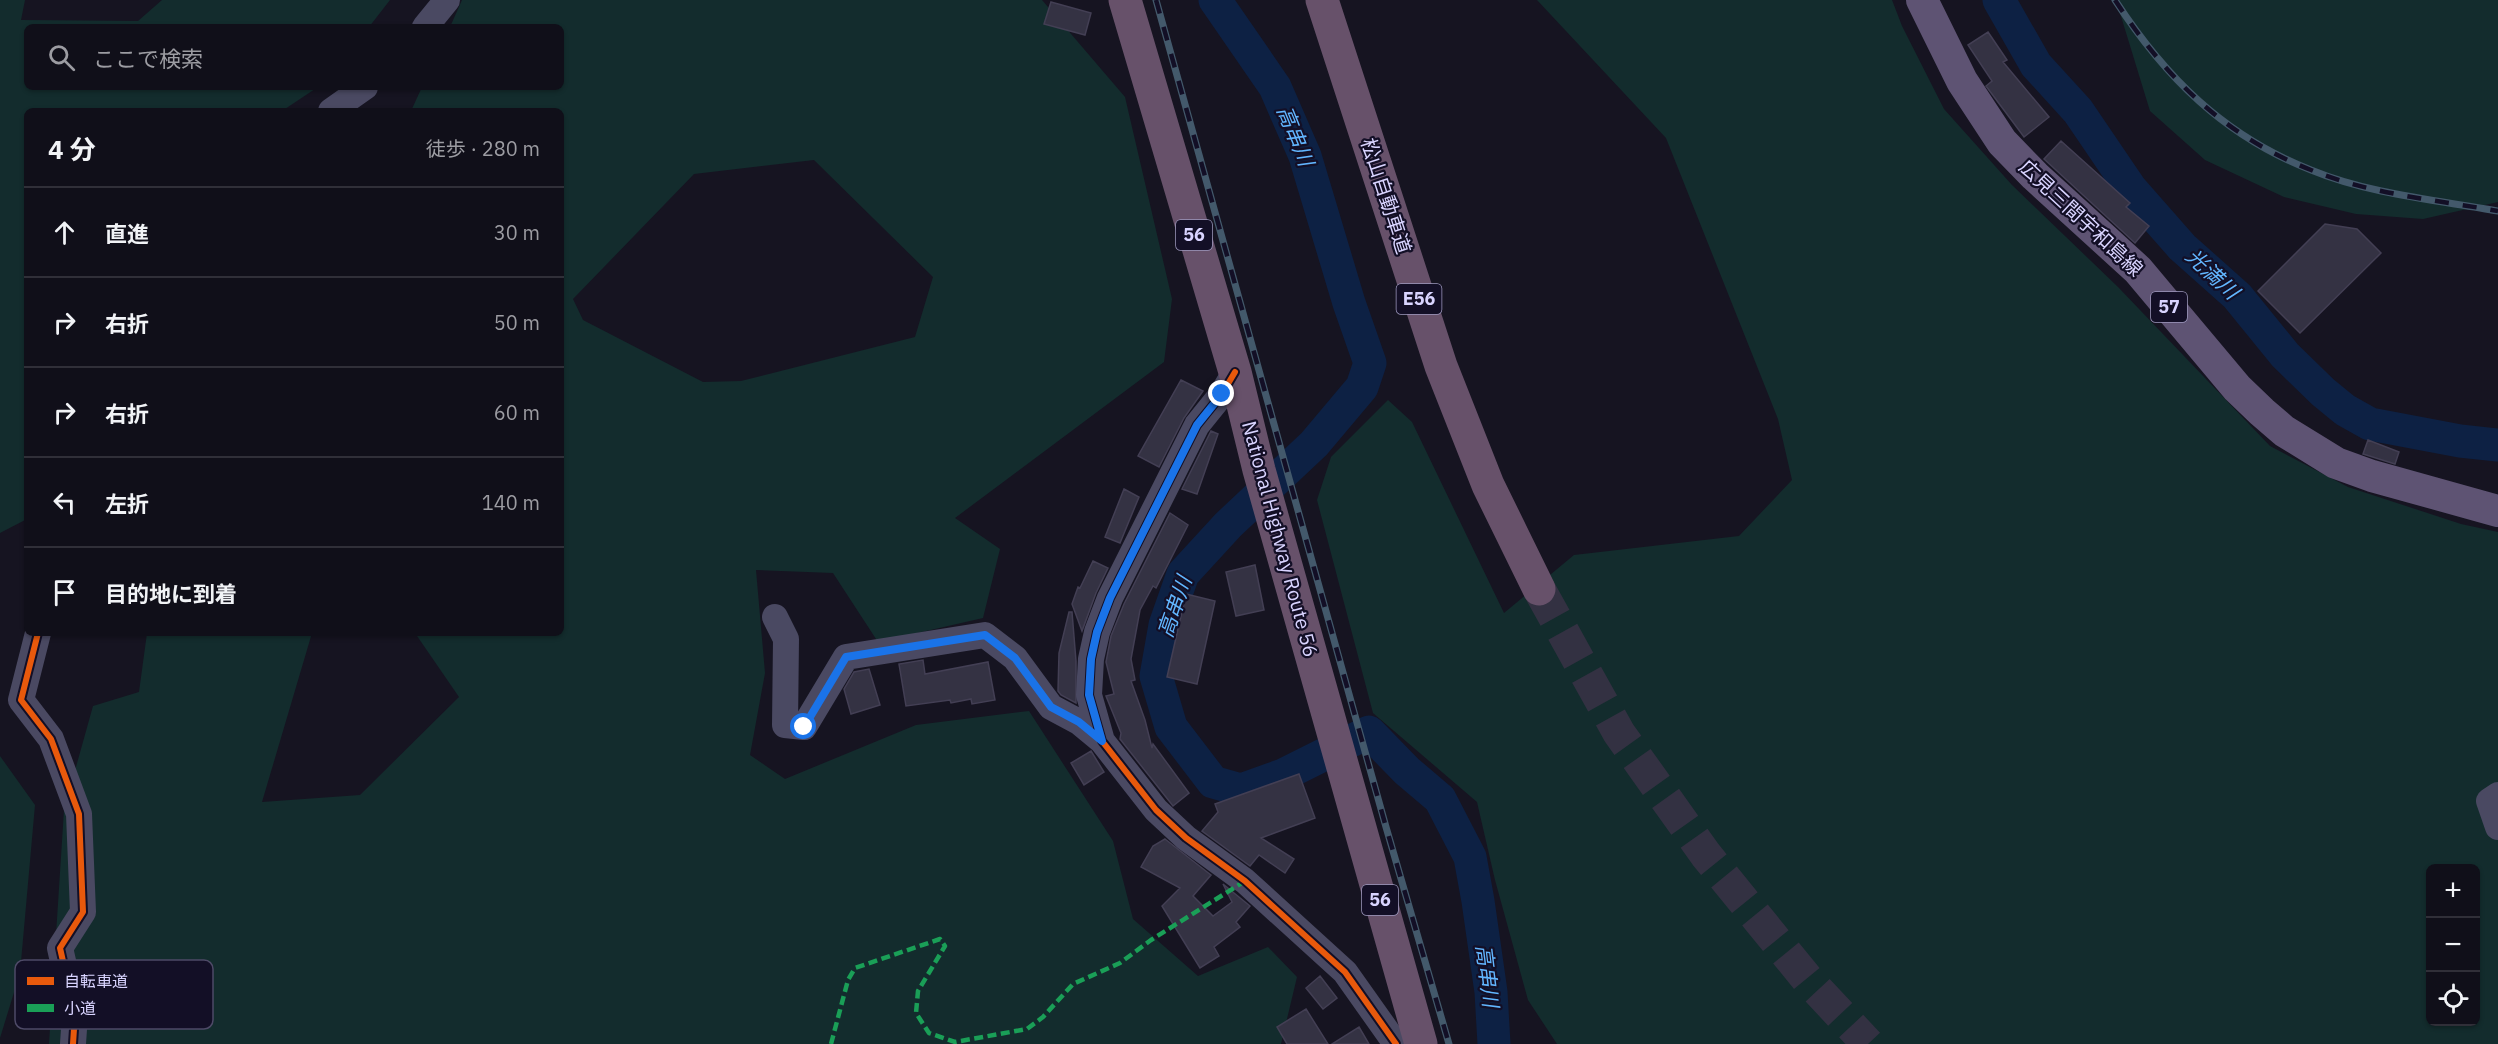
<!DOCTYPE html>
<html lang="ja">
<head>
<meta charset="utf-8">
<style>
  :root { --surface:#100f19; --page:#1e1d26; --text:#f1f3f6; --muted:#9c9ca2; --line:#302f38 }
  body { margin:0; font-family:"IBM Plex Sans","Noto Sans JP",sans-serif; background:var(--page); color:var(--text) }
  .controls { position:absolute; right:18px; bottom:18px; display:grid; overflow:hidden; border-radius:9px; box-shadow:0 2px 4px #0004 }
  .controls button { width:54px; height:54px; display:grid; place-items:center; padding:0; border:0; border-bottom:2px solid var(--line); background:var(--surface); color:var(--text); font:30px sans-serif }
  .stop { position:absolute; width:18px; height:18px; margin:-14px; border:4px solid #1a73e8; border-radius:50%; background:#fff }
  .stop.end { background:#1a73e8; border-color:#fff; box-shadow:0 2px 6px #0008 }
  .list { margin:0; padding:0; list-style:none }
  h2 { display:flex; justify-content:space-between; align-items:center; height:78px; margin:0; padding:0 24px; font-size:26px }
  h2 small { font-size:20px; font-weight:400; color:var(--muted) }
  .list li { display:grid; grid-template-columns:39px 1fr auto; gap:18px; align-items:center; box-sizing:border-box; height:90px; padding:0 24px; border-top:2px solid var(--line) }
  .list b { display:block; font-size:22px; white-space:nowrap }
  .list em { font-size:20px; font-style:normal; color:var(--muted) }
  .icon { flex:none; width:33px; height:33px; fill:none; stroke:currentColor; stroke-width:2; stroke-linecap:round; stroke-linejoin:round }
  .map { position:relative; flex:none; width:2498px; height:1044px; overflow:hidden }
  .search { position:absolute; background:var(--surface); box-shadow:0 2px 4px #0004; left:24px; top:24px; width:540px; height:66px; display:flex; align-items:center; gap:15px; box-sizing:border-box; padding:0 21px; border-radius:9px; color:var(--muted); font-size:22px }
  .panel { position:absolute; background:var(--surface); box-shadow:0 2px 4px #0004; left:24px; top:108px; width:540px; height:528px; border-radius:9px }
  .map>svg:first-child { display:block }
</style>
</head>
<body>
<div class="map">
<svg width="2498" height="1044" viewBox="0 0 2498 1044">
  <rect width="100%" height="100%" fill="#161421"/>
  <path fill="#132c2d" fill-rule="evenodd" d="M0,0H25L21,20L138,21L162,0H390L369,27H27V87H318L282,111H27V519L0,533Z
    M462,0H1042L1125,97L1172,299L1164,362L955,518L1000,549L983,618L878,642L833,573L756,570L765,673L750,755L785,779L916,725L1029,711L1113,841L1133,919L1198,976L1268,947L1297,977L1281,1044H49L64,810L93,706L139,692L147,633H312L262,802L360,795L459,697L415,633H561V111H411L422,87H561V27H450ZM814,160L933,277L915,337L741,381L703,382L583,320L573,299L694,174Z
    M1537,0H1892L1902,26L1944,109L2012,185L2118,287L2270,446L2348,487L2461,524L2498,532V1044H1557L1528,1000L1495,880L1477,802L1373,713L1317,500L1331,457L1388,400L1412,422L1504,613L1574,555L1739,536L1792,480L1778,419L1666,138ZM2430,868H2476V1022H2430Z
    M2116,0H2498V202L2423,219L2356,214L2284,197L2205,160L2150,111Z
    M0,756L35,805L20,973L0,1038Z"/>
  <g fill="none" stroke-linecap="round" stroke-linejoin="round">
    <path stroke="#0d2144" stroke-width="33" d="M1215,0L1275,87L1305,156L1349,303L1370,363L1362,387L1314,444L1228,525L1183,574L1165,625L1156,676L1171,727L1213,782L1241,790L1283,775L1369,732L1407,771L1440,799L1470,857L1478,901L1491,992L1494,1044
      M1999,0L2036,65L2078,111L2131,189L2182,247L2237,296L2285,355L2323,392L2345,410L2370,424L2460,441L2498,445"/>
  </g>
  <path fill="#343243" stroke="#433f54" stroke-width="1.5" d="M1051,2L1091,13L1085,35L1044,24Z
    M1988,32L2007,60L2003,62L2049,117L2024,137L1986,86L1992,81L1968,45Z
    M2061,141L2130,203L2126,207L2149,226L2135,243L2044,159Z
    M2325,224L2357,229L2381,253L2300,333L2258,291Z
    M1181,380L1203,391L1184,418L1159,467L1138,456Z
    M1211,431L1218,434L1197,494L1182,489Z
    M2368,440L2399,452L2395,464L2363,454Z
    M1124,489L1139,497L1120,543L1105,537Z
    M1170,513L1188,525L1156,588L1153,586L1140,610L1131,659L1135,680L1131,681L1145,720L1152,748L1153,744L1189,793L1173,806L1120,739L1121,733L1106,696L1114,694L1106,662L1111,636L1124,604Z
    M1093,561L1108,568L1096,593L1082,631L1072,604L1078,587L1080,588Z
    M1255,565L1264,610L1236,616L1226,572Z
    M1186,594L1215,601L1197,684L1167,677Z
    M1069,612H1072L1076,661V703L1061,695L1058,691L1059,653Z
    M923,660L925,674L988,662L995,700L972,704L971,699L951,703L950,700L906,706L899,664Z
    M869,669L880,705L851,714L844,689L854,672Z
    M1091,751L1104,772L1084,785L1071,763Z
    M1299,774L1315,818L1261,838L1294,859L1285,873L1259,855L1250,866L1202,831L1218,812L1215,804Z
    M1165,839L1211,875L1193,896L1213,916L1232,902L1223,884L1250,906L1236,922L1240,927L1214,947L1219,956L1200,968L1162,906L1180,888L1141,867L1153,846Z
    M1320,976L1337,998L1323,1009L1306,988Z
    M1306,1009L1328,1044H1287L1277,1027Z
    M1359,1027L1369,1044H1332Z"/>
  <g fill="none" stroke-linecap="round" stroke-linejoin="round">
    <path stroke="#333142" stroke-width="33" stroke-dasharray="33 16" stroke-linecap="butt" d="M1539,589L1619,733L1706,855L1808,980L1868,1044"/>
    <path stroke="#4a4962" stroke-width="26" d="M425,27L447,0
      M331,111L365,87
      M1235,372L1222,394L1197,425L1110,598L1097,632L1091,659L1089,695L1102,741L1156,810L1186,838L1245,881L1345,972L1396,1044
      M775,617L786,639L785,725L804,727L846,657L985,635L1015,658L1051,707L1079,722L1102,741
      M38,633L21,700L51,739L79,814L83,912L60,948L75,1014L73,1044
      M2498,795L2489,801L2498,827"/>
    <path stroke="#5e5373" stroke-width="32" d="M1922,0L1962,81L2002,142L2035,176L2138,270L2237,388L2262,412L2284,431L2336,463L2372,476L2498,511"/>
    <path stroke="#67516a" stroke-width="33" d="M1125,0L1235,372L1259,470L1421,1044
      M1322,0L1441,366L1488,485L1539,589"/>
    <defs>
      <path id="rail" d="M1156,0L1386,827L1449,1044
        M2115,0C2165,77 2224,136 2311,170C2369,194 2436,200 2498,211"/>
    </defs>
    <use href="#rail" stroke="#43596b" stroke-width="7"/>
    <use href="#rail" stroke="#130f26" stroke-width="4.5" stroke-dasharray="14" stroke-linecap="butt"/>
    <path stroke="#1a9f57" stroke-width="4.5" stroke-dasharray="9 4.5" stroke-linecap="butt" d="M831,1044L848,980L855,968L940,939L945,946L918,991L916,1013L929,1033L955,1042L1027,1029L1043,1017L1073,984L1120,963L1151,940L1245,881"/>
    <defs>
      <path id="cycleway" d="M1235,372L1222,394L1197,425L1110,598L1097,632L1091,659L1089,695L1102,741L1156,810L1186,838L1245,881L1345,972L1396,1044
        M38,633L21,700L51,739L79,814L83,912L60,948L75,1014L73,1044"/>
    </defs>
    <use href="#cycleway" stroke="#130f26" stroke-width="10"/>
    <use href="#cycleway" stroke="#e8590c" stroke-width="6"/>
  </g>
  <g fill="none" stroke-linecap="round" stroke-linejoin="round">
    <path stroke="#1a73e8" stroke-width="8" d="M804,727L846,657L985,635L1015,658L1051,707L1079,722L1102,741L1089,695L1091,659L1097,632L1110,598L1197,425L1222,394"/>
  </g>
  <g text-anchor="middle" stroke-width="4.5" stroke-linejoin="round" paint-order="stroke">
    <g fill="#130f26" stroke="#9e99be" stroke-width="1.5">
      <rect x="1176" y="220" width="36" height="30" rx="4.5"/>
      <rect x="1396.5" y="284" width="45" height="30" rx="4.5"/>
      <rect x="2151" y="292" width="36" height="30" rx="4.5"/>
      <rect x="1362" y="885" width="36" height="30" rx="4.5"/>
    </g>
    <g font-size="18" font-weight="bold" fill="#d9d4ff">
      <text x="1194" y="241">56</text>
      <text x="1419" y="305">E56</text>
      <text x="2169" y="313">57</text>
      <text x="1380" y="906">56</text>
    </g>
    <g font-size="20" fill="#d9d4ff" stroke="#130f26">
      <text transform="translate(1386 196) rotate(72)" y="7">松山自動車道</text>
      <text transform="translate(2081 218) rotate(43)" y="7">広見三間宇和島線</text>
      <text transform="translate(1280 539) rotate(75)" y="7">National Highway Route 56</text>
    </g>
    <g font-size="21" font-style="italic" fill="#62b6ff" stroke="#130f26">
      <text transform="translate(1295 136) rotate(68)" y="7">高串川</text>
      <text transform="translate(2212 274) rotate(43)" y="7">光満川</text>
      <text transform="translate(1175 607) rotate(-71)" y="7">高串川</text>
      <text transform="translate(1487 976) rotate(83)" y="7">高串川</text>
    </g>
  </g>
  <rect x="15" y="960" width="198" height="69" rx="9" fill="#130f26" stroke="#4e4a67" stroke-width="1.5"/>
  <rect x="27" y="977" width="27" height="8" fill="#e8590c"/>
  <rect x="27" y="1004" width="27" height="8" fill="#1a9f57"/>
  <g font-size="16" fill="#d9d4ff">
    <text x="64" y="987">自転車道</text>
    <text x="64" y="1014">小道</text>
  </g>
</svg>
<div class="controls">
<button>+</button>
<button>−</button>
<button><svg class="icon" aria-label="locate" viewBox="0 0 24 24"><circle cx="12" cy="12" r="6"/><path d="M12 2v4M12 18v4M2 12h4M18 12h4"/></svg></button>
</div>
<div class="stop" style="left:804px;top:727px"></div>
<div class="stop end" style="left:1222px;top:394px"></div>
<div class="search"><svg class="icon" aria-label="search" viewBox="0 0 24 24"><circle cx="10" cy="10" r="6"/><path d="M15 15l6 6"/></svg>ここで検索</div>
<section class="panel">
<h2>4 分<small>徒歩 · 280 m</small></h2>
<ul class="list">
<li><svg class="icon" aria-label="ahead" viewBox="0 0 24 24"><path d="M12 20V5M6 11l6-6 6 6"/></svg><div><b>直進</b></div><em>30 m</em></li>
<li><svg class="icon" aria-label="right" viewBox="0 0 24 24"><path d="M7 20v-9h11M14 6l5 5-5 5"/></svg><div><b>右折</b></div><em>50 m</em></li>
<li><svg class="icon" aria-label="right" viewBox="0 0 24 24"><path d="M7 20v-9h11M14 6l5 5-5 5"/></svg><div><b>右折</b></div><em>60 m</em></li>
<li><svg class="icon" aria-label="left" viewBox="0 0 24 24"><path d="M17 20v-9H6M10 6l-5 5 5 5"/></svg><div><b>左折</b></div><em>140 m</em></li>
<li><svg class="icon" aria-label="arrive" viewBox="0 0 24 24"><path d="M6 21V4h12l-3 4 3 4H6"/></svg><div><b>目的地に到着</b></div></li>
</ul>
</section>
</div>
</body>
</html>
